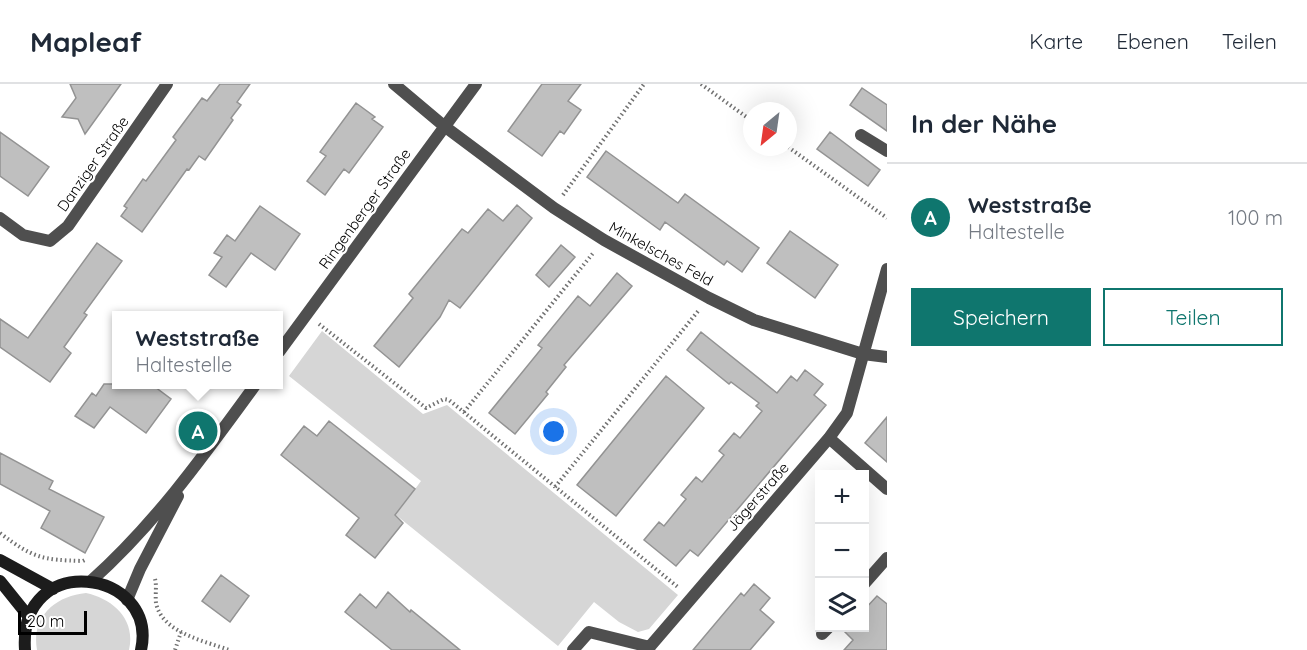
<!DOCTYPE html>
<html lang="de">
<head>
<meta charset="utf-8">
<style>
  :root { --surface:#fff; --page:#f2f2f3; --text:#1f2937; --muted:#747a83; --line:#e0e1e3; --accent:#0f766e }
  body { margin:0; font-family:Quicksand,sans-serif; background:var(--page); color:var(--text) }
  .controls { position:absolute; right:18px; bottom:18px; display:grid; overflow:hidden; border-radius:0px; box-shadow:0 6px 24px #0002 }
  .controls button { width:54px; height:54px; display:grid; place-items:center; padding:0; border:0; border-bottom:2px solid var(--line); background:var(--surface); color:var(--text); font:30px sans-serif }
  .compass { position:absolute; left:743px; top:18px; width:54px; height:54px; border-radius:50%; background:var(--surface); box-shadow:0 6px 24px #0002; rotate:209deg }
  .scale { position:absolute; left:18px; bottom:15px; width:69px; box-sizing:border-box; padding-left:6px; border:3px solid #000; border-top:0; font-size:16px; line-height:21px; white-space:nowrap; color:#000; -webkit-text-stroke:4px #fff; paint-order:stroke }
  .you { position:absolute; left:554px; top:348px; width:21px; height:21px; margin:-15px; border:4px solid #fff; border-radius:50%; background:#1a73e8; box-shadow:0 0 0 9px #1a73e833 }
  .badge { display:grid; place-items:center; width:39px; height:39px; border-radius:50%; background:var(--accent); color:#fff; font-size:20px; font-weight:700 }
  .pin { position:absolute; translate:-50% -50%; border:3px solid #fff; box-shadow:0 2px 6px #0006 }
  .popup { position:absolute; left:112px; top:227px; width:171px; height:78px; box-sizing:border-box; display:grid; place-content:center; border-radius:0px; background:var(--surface); filter:drop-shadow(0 2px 4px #0005); font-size:20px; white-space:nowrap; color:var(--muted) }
  .popup b { font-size:22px; color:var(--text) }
  .popup::after { content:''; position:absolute; left:50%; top:100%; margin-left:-12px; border:12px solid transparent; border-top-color:var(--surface) }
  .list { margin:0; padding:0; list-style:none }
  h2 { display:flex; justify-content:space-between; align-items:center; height:78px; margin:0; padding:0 24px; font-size:26px }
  h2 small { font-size:20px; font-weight:400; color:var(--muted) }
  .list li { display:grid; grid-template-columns:39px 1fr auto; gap:18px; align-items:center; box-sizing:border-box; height:108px; padding:0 24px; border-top:2px solid var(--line) }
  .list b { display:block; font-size:22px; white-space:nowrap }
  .list p { margin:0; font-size:20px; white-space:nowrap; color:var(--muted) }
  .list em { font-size:20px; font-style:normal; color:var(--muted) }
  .actions { display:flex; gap:12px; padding:18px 24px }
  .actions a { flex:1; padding:14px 0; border:2px solid var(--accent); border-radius:0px; text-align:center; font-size:21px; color:var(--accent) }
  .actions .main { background:var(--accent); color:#fff }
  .icon { flex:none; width:33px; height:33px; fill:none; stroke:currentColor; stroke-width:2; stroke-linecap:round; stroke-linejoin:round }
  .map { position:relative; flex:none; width:887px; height:566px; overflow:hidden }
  header { display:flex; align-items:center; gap:36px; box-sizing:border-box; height:84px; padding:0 30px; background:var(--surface); border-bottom:2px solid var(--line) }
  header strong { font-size:28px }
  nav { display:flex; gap:33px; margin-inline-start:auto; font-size:21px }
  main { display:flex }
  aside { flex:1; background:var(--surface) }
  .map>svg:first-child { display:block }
</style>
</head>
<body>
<header>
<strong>Mapleaf</strong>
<nav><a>Karte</a><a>Ebenen</a><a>Teilen</a></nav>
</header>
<main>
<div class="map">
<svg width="887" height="566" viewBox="0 0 887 566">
  <rect width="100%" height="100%" fill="#fff"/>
  <path fill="#d6d6d6" d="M322,247L423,330L447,321L678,511L649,545L638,548L619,538L594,518L558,562L396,431L421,397L289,292Z
    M86,509C113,515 136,535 129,566H37C31,533 55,512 86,509Z"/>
  <path fill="#bfbfbf" stroke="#939393" stroke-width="1.5" d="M70,0H121L85,50L78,35L62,33L76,14Z
    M220,0H250L237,18L241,21L231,34L233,36L205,76L199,72L189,86L187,85L142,148L121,132L127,124L124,122L143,95L146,97L176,56L173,53L202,14L207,17Z
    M542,0H581L568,17L581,26L564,50L560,47L542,72L508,47Z
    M862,4L887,21V47L850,21Z
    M356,19L375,33L372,35L383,43L349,89L344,85L325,111L307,97L326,72L320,68Z
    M0,48L49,83L28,112L0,92Z
    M830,48L880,86L868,102L817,65Z
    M606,67L678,119L685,110L759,164L742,188L727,177L724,181L665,138L660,146L587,93Z
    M517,121L532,134L460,224L449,216L440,233L399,283L374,262L413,214L409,210L462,145L468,149L488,125L503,137Z
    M260,122L300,150L275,186L251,169L226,203L209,191L222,173L214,169L227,151L235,157Z
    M790,147L838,181L815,214L767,179Z
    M97,159L122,177L84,229L87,231L64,263L71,269L50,298L0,263V235L28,254Z
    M561,161L575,173L549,203L536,191Z
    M617,189L632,202L564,281L566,283L546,308L548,310L515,350L489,329L542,264L538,261L578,212L590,222Z
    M701,248L777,309L791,292L797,297L805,286L823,300L814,311L826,321L698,472L690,466L676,482L644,456L659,438L664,442L686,415L681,411L696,393L702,398L724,371L719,367L734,349L740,354L762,327L756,322L759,319L731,298L729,300L687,266Z
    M666,292L704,324L616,432L577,401Z
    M104,300H151L171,315L146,349L110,323L94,344L75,332L92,309L96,312Z
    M887,333V378L865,359Z
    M329,337L415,405L395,431L403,439L375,474L346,451L359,434L281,371L304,342L317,352Z
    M0,369L53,397L49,405L104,433L85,469L41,444L50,427L0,400Z
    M221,491L249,512L230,538L202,517Z
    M754,500L770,514L760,526L774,538L750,566H693L741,509L744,512Z
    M388,508L410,528L411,526L460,566H392L345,528L360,510L376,524Z
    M877,512L887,520V566H844L853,556L840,543H864V526Z"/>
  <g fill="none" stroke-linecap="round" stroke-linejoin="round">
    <path stroke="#717171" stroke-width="4" stroke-dasharray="1.5 3" stroke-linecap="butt" d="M701,0L752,37
      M788,63L887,134
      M563,111L644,0
      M319,240L426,324L444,315L449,316L679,504
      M464,328L594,168
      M555,403L699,226
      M0,449C33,474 42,476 83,477L87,475
      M155,495C157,502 155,511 156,519C162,549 205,557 229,566
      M175,566L181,548"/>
    <path stroke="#4f4f4f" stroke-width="12" d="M861,51L887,67"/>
    <path stroke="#4f4f4f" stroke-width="12" d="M394,0L444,42L554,124L604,156L709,214L754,236L863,270L887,273
      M0,134L23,151L50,157L68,142L167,0
      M279,268L476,0
      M829,354L887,405
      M91,497C155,440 205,370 256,300
      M864,500L887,474
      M127,516L140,485L178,412
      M822,550L828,544
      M573,566L589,548L650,563
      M647,566L829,354L847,329L887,185"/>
    <path stroke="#1c1c1c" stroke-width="12" d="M0,476L53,505
      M0,497L29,533
      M25,566C18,465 159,485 141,566"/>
  </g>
  <g text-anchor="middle" stroke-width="4.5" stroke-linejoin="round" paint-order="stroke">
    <g font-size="15" fill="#000" stroke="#fff">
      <text transform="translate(93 80) rotate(-55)" y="5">Danziger Straße</text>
      <text transform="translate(365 125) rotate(-54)" y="5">Ringenberger Straße</text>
      <text transform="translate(661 170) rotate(29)" y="5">Minkelsches Feld</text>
      <text transform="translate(758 413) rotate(-49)" y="5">Jägerstraße</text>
    </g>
  </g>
</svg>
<div class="controls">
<button>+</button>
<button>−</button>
<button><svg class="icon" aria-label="layers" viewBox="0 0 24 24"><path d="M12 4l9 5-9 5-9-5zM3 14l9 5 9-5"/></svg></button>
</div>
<svg class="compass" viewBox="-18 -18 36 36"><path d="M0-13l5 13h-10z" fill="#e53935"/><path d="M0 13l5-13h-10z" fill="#747a83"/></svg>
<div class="scale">20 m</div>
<div class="you"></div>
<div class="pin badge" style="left:198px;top:347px">A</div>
<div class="popup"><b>Weststraße</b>Haltestelle</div>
</div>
<aside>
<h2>In der Nähe<small></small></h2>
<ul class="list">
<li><span class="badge">A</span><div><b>Weststraße</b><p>Haltestelle</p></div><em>100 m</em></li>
</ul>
<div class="actions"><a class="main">Speichern</a><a>Teilen</a></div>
</aside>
</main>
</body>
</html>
